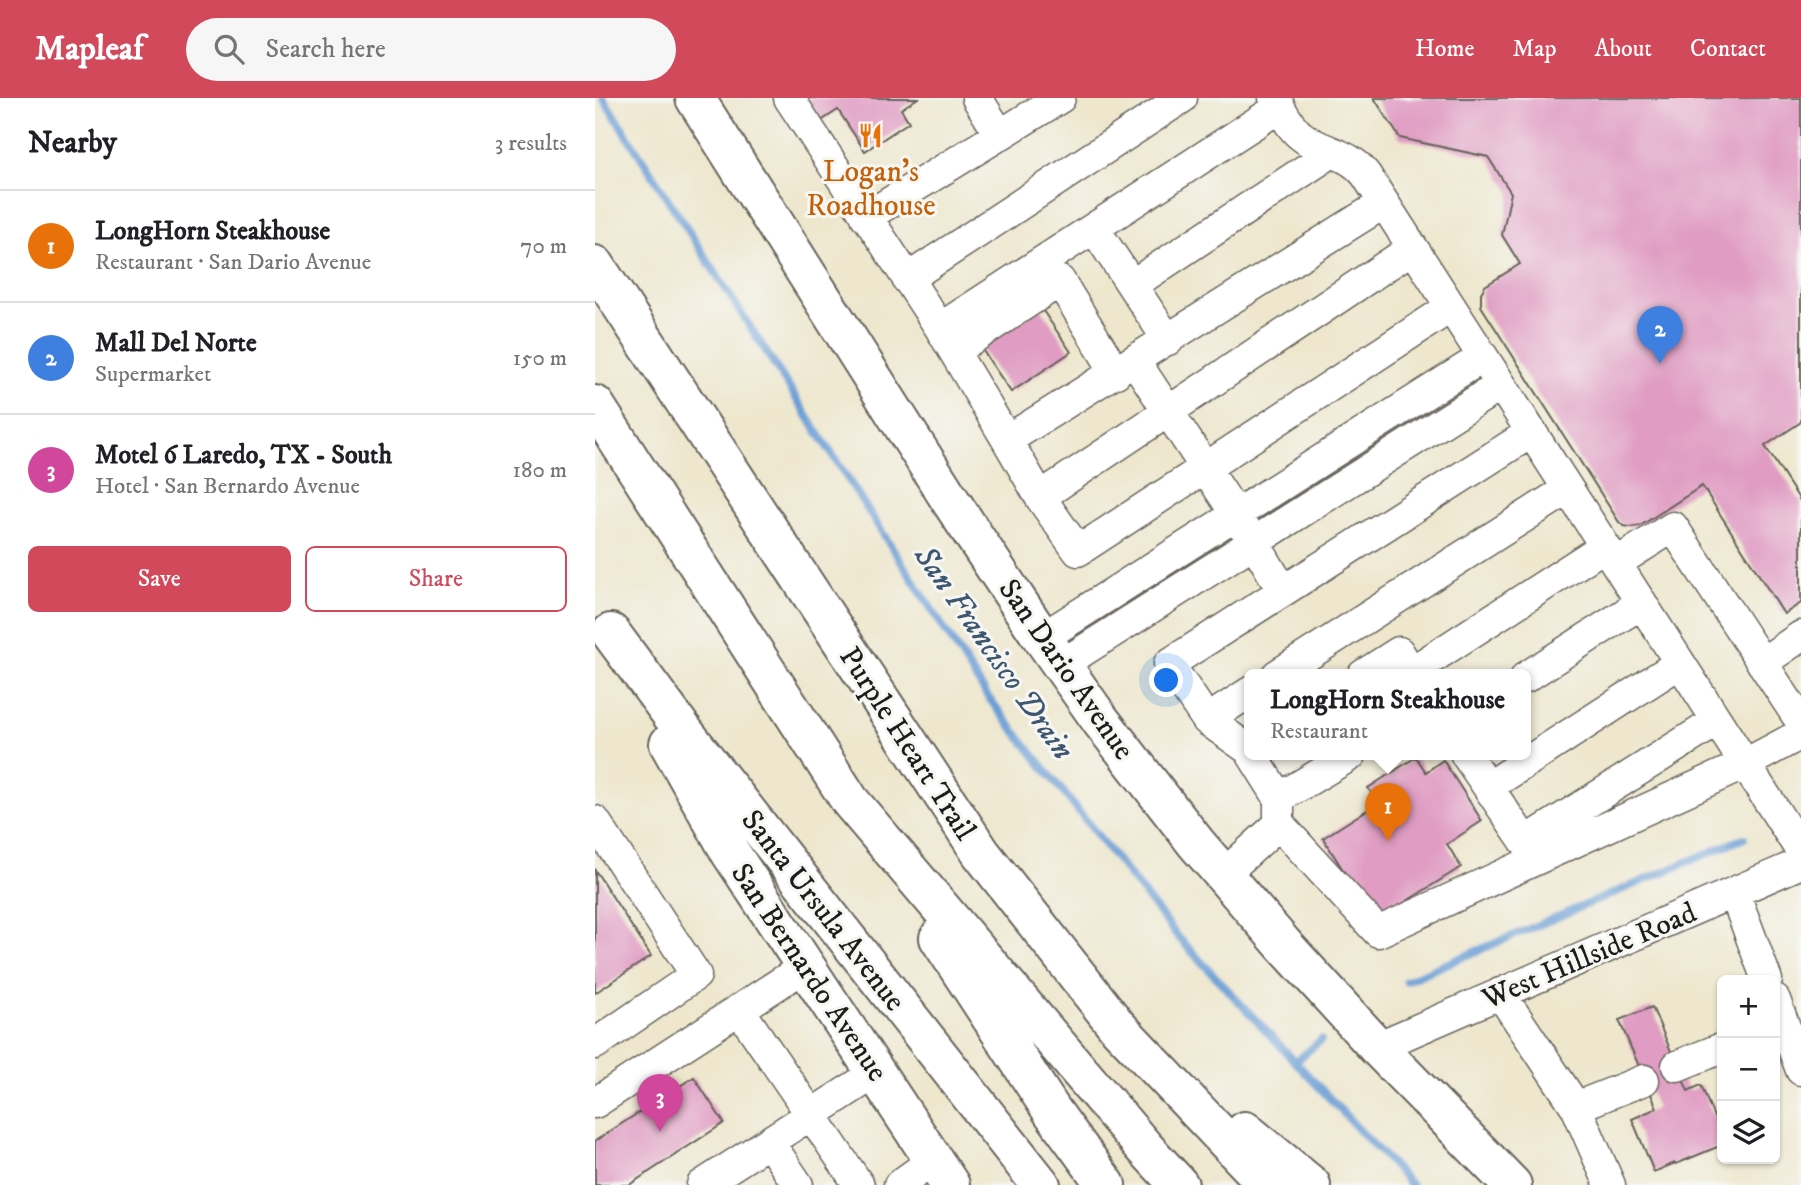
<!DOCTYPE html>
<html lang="en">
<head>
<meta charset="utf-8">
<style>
  :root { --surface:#fff; --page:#f6f6f6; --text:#202124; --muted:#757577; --line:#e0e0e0; --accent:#d1495b }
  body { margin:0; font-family:"IM FELL DW Pica",serif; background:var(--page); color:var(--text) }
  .controls { position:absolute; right:21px; bottom:21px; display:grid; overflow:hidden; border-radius:10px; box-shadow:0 2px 5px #0004 }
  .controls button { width:63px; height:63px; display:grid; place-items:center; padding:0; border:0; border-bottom:2px solid var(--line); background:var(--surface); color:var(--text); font:35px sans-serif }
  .you { position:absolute; left:572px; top:583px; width:24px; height:24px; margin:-18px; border:5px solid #fff; border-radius:50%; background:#1a73e8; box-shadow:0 0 0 10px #1a73e833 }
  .badge { display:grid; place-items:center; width:46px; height:46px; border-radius:50%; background:var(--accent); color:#fff; font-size:23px; font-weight:700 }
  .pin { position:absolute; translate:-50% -58px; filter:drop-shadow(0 2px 4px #0008) }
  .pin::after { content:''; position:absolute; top:37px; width:24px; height:21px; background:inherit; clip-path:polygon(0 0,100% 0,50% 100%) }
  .popup { position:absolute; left:649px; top:571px; width:287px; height:91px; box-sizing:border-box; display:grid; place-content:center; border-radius:10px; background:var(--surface); filter:drop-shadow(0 2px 5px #0005); font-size:23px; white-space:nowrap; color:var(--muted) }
  .popup b { font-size:26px; color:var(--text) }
  .popup::after { content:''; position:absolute; left:50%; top:100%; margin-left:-14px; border:14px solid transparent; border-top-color:var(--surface) }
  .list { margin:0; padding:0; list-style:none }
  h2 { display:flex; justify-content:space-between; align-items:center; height:91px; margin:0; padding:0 28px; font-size:30px }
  h2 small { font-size:23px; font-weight:400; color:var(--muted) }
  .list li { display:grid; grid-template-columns:46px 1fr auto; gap:21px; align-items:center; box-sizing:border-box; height:112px; padding:0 28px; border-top:2px solid var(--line) }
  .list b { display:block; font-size:26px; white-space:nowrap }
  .list p { margin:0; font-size:23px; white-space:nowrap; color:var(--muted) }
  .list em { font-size:23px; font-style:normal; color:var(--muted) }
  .actions { display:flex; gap:14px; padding:21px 28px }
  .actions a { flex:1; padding:16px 0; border:2px solid var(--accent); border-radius:10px; text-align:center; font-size:24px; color:var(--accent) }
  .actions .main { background:var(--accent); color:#fff }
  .icon { flex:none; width:38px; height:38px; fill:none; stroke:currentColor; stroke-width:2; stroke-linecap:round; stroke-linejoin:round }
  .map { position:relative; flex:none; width:1206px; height:1087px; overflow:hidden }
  header { display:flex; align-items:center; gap:42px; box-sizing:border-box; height:98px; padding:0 35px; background:var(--accent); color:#fff }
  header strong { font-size:33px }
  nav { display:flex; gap:38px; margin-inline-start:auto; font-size:24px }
  .search { width:490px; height:63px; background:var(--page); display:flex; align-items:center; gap:18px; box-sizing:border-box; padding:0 24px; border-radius:38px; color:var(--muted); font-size:26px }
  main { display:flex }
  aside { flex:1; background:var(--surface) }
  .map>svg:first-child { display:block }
</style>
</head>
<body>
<header>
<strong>Mapleaf</strong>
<div class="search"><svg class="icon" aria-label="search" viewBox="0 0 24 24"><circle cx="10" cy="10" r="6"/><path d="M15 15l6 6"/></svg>Search here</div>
<nav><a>Home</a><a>Map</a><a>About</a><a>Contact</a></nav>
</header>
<main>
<aside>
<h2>Nearby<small>3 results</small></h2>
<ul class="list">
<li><span class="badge" style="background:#e8710a">1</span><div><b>LongHorn Steakhouse</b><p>Restaurant · San Dario Avenue</p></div><em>70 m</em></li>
<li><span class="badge" style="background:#3f7fe0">2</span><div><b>Mall Del Norte</b><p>Supermarket</p></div><em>150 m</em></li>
<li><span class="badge" style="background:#d1479c">3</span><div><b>Motel 6 Laredo, TX - South</b><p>Hotel · San Bernardo Avenue</p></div><em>180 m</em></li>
</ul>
<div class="actions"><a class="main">Save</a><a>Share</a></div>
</aside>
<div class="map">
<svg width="1206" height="1087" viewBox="0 0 1206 1087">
  <rect width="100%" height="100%" fill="#f6f6f2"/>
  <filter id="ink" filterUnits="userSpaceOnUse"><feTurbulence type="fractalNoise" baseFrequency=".0143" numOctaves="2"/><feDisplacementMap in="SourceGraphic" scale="14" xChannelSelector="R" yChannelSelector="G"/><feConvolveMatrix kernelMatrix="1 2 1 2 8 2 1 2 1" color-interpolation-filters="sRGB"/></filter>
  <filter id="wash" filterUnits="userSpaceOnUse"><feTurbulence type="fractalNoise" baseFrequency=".00686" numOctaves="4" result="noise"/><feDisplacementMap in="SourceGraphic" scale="28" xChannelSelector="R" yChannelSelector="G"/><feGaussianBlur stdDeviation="1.57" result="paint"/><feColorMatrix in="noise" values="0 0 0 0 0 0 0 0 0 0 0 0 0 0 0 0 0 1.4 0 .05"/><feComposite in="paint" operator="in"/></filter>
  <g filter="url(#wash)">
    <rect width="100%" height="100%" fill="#eee7ce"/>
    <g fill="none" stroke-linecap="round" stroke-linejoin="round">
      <path stroke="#689cd4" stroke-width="8" d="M8,0L393,599L583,839L816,1087
        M811,883L1149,740
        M700,964L726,942"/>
    </g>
    <g id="blocks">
      <path fill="#e09cc3" d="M214,0H323L306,11L314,24L270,53L243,12L226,23L212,1Z
        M779,0H1206V324L1170,348L1206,404V505L1189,516L1107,388L1045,428L1035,429L1029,428L1024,424L886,208V195L890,188L925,166L907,137L916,95L893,59L805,40Z
        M442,204L476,254L416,294L382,244Z
        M821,659L831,674L848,662L887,723L852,746L866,769L780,823L728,740L783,705L773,690Z
        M0,772L56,858L0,895Z
        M1057,909L1093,993L1106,987L1127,1039V1047L1081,1066L1080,1065L1059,1074L1037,1021L1062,1010L1024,922Z
        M99,979L129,1025L34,1087H0V1043Z"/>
    </g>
  </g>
  <g filter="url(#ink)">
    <use href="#blocks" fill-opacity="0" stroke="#66635a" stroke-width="2"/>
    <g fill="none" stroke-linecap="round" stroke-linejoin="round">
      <defs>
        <path id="minor" d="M194,0L345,230L412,342L789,105
          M382,0L405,37
          M679,0C687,12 694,28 705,37C726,55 753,53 771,77L1206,753
          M271,119L465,0
          M499,130L573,242
          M818,150L445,399L483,453L856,209
          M312,181L587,0
          M537,187L737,54
          M345,230L685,9
          M359,253L465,183L521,275
          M540,263L659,444L688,493
          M412,342L445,399
          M1021,465L1078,429L1206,624
          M447,540L888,259
          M1167,565L1206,538
          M466,567L906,287
          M816,574L1010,448
          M682,577L973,391
          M768,577L804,554L818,577
          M931,579L1047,505
          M655,594L612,622L574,566L937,334
          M612,622L653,651
          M657,657L684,700
          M871,657L940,758
          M893,689L1085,565
          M0,723L101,877L0,946
          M684,726V700L756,657
          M930,744L1122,623
          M628,777L684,726L783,834L1150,666L1206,636
          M1139,794L1172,882
          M905,895L981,1009L1015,1087
          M1180,902L1206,972
          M144,911L264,1087
          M782,949L1206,765
          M1082,968L1127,950
          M0,1005L211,868
          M981,1009L1049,982
          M174,1044L203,1087
          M107,1087L282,974
          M304,1087L339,1062"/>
        <path id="major" d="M100,0L357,405L441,531L506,623L601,745L688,846L782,949L917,1087
          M16,535L90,635L446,1087
          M74,646L135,754L355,1087"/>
        <path id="highway" d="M0,167L386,755L522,928L673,1087
          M0,307L255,703L549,1049L584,1087
          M344,840L457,1013L511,1087
          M650,1033L716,1087"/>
      </defs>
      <use href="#minor" stroke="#66635a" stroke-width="33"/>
      <use href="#major" stroke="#66635a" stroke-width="42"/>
      <use href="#highway" stroke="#66635a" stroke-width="42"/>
      <use href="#minor" stroke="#fff" stroke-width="30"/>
      <use href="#major" stroke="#fff" stroke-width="38"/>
      <use href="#highway" stroke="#fff" stroke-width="38"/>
    </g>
  </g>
  <defs>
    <symbol id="restaurant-bare" viewBox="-9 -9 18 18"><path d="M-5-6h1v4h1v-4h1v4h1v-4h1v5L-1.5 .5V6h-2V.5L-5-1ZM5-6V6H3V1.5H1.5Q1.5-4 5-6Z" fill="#e8710a" stroke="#f6f6f2" stroke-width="2.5" paint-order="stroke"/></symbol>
  </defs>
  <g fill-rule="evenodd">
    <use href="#restaurant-bare" x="258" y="20" width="35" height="35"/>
  </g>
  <g text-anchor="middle" stroke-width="6" stroke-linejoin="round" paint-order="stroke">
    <g font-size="30" fill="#c56008" stroke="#f6f6f2">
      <text x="276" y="83">Logan's<tspan x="276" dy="34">Roadhouse</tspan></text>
    </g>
    <g font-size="30" fill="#1c1c1c" stroke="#f6f6f2">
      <text transform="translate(472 571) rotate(55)" y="10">San Dario Avenue</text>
      <text transform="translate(313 645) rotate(57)" y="10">Purple Heart Trail</text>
      <text transform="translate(229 812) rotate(52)" y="10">Santa Ursula Avenue</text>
      <text transform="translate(994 857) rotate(-23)" y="10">West Hillside Road</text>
      <text transform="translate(215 874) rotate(56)" y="10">San Bernardo Avenue</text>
    </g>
    <g font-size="32" font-style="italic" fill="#3e566f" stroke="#f6f6f2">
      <text transform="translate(400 554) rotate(55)" y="11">San Francisco Drain</text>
    </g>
  </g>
</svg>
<div class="controls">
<button>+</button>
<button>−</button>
<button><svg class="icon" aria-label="layers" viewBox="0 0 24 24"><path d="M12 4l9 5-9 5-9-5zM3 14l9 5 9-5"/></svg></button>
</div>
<div class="you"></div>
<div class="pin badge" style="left:793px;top:743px;background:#e8710a">1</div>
<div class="popup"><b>LongHorn Steakhouse</b>Restaurant</div>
<div class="pin badge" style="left:1065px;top:266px;background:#3f7fe0">2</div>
<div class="pin badge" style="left:65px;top:1034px;background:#d1479c">3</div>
</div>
</main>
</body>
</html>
